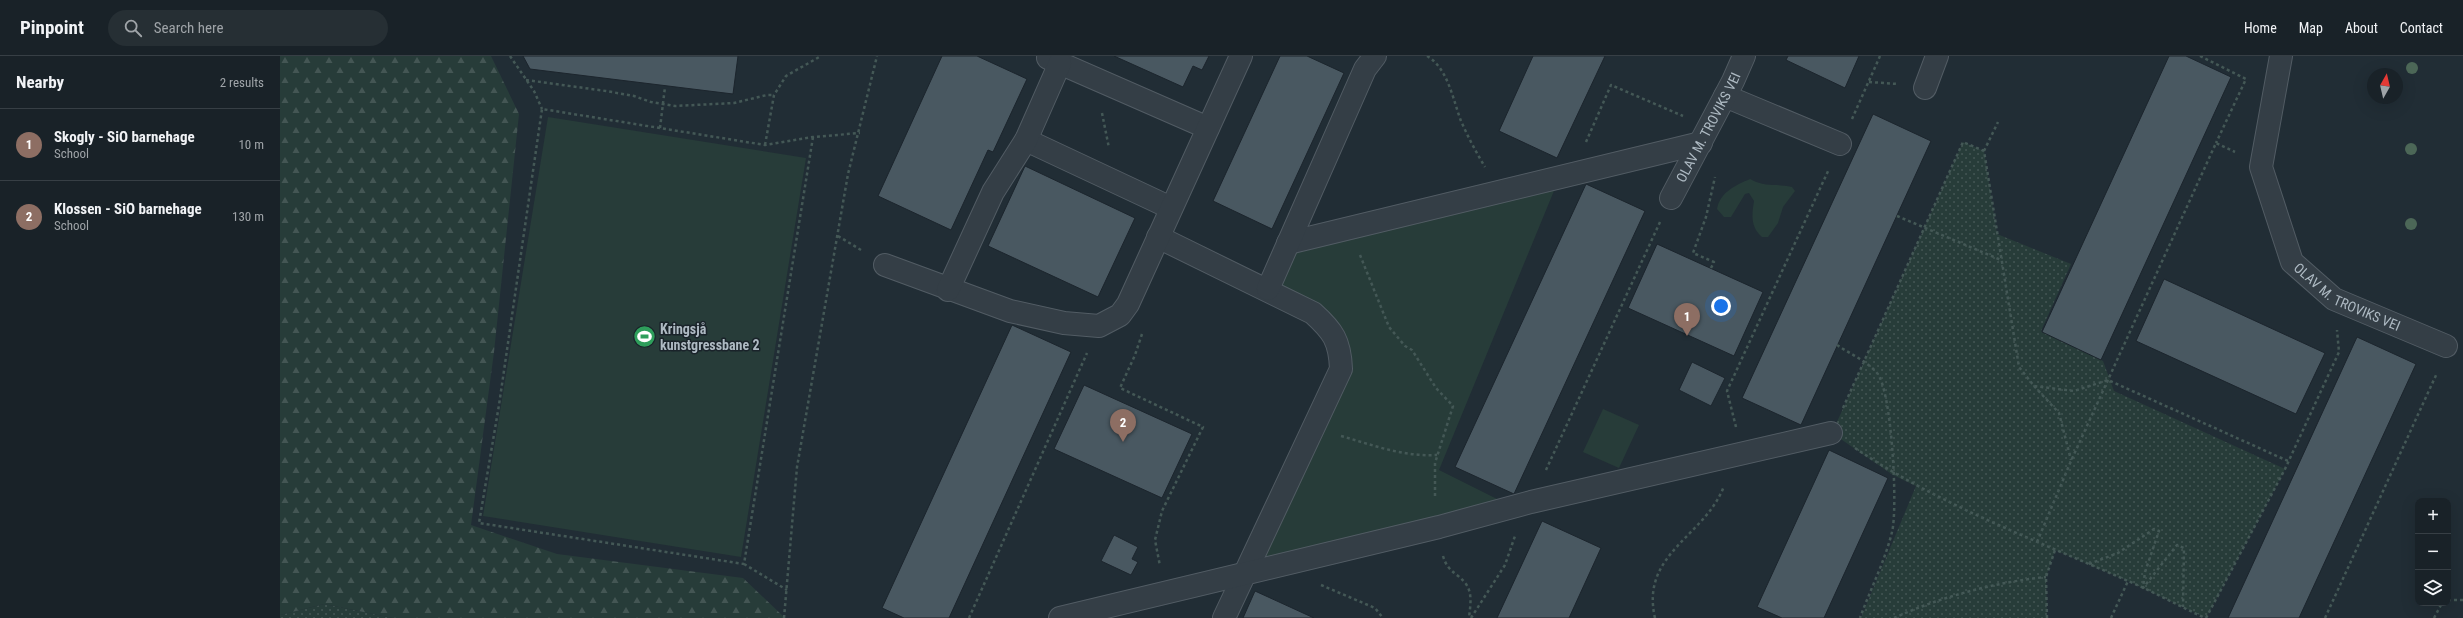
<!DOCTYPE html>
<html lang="en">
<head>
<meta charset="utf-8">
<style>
  :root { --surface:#192228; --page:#262f34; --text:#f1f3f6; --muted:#9fa4a8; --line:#373f45; --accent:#85c0f1 }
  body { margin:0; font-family:"Roboto Condensed",sans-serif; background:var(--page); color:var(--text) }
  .controls { position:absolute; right:12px; bottom:12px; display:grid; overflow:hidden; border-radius:8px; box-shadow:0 4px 16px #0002 }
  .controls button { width:36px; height:36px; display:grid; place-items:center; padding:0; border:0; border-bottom:1px solid var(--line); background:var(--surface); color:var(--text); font:20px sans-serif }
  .compass { position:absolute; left:2087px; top:12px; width:36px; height:36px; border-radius:50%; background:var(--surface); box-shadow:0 4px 16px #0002; rotate:8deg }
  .you { position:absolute; left:1441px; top:250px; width:14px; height:14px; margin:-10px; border:3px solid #fff; border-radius:50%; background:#1a73e8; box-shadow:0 0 0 6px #1a73e833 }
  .badge { display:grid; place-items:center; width:26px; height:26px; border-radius:50%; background:var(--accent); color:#fff; font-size:13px; font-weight:700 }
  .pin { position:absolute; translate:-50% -33px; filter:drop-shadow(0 1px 2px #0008) }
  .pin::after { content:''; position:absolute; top:21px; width:14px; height:12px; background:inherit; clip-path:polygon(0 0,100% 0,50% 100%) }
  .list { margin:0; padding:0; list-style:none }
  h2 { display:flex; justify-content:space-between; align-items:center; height:52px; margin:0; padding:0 16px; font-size:17px }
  h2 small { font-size:13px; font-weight:400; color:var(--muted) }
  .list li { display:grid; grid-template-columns:26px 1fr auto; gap:12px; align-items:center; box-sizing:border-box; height:72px; padding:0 16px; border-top:1px solid var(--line) }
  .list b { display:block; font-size:15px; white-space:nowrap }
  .list p { margin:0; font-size:13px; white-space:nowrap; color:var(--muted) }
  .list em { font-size:13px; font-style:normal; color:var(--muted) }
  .icon { flex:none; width:22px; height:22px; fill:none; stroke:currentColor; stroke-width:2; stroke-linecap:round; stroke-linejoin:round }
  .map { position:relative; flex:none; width:2183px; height:562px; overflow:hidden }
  header { display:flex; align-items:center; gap:24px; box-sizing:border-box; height:56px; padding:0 20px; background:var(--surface); border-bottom:1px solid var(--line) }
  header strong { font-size:19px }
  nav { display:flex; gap:22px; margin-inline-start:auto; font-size:14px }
  .search { width:280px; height:36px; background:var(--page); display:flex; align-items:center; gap:10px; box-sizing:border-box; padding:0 14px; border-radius:22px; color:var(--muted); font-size:15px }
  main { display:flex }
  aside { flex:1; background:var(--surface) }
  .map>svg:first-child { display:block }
</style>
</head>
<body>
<header>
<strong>Pinpoint</strong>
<div class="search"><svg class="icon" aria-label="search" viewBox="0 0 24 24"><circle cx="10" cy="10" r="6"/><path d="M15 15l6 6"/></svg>Search here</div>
<nav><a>Home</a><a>Map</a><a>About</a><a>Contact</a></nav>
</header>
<main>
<aside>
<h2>Nearby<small>2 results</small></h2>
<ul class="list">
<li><span class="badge" style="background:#8d6e63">1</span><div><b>Skogly - SiO barnehage</b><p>School</p></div><em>10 m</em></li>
<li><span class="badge" style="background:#8d6e63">2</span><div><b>Klossen - SiO barnehage</b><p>School</p></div><em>130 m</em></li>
</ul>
</aside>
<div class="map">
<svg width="2183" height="562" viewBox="0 0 2183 562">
  <defs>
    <pattern id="grass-dots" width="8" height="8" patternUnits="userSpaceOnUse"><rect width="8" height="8" fill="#273c39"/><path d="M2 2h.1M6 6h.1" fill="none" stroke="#445654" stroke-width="1.8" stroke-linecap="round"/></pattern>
    <pattern id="forest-firs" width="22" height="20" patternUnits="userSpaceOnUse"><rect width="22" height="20" fill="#273c39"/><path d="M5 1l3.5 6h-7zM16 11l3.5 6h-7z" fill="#445654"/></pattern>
  </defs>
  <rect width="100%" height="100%" fill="#212d35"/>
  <path fill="url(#grass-dots)" d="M1683,86L1704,95L1717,178L1791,208L1761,275L1823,305L1834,335L2005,413L1926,562L1848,525L1775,494L1766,521L1767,562H1581L1636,430L1613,419L1552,377Z
    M44,548L113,562H0V559Z"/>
  <path fill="url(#forest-firs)" d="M0,0H211L239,58L214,296L191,469L277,498L463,522L505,562H113L44,548L0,559Z"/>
  <path fill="#273c39" d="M268,61L526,102L461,501L203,460Z
    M1470,123C1487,132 1495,127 1512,131L1515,135L1503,151L1498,167L1488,181H1482C1470,171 1472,158 1474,145L1469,137L1465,138L1451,161H1444L1437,153C1440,136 1456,129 1470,123Z
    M1276,130L1159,414L1227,448L982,502L1068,290L996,227L1009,199Z
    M1323,353L1359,369L1339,412L1303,396Z"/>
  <path fill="#495861" stroke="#1c252d" d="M243,0H458L453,38L250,13Z
    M662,0H697L747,23L713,96L708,94L671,174L598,140Z
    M834,0H929L922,14L913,10L903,31Z
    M1000,0H1027L1064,17L992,173L933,145Z
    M1253,0H1325L1277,102L1219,75Z
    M1508,0H1579L1565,32L1506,4Z
    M1889,0H1906L1951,21L1821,304L1762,276Z
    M1593,58L1651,85L1521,369L1462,342Z
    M745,110L855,162L818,241L708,190Z
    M1306,128L1365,155L1234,438L1175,411Z
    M1377,188L1483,236L1454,300L1348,252Z
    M1884,223L2045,297L2016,358L1856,285Z
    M732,269L791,296L669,562H624L602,552Z
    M2077,281L2136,308L2019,562H1948Z
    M1412,306L1445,322L1431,350L1399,334Z
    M804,329L912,378L882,442L774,393Z
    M1549,394L1608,422L1544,562H1502L1477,551Z
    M1262,465L1321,492L1289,562H1217Z
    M834,479L858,491L852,503L858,506L851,519L821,505Z
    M975,535L1034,562H963Z"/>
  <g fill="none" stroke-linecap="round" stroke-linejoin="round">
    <defs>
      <g id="minor">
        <path id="s1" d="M2001,0L1981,111L2012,206L2054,243L2166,290"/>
        <path d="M768,2L928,72"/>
        <path d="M1645,32L1657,0"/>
        <path d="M1445,40L1560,88"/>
        <path d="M746,84L891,152"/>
        <path id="s2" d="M1391,142L1453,25L1464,0"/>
        <path d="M878,181L1033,257C1053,275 1060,285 1061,313L944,562"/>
        <path d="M1008,187L1421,87"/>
        <path d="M605,209L730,255L784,267L819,270L840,259L848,248L961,0"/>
        <path d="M988,233L1085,13L1095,0"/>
        <path d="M668,234L713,136L746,84L780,7"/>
        <path d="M780,562L1159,471L1251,446L1551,377"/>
      </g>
    </defs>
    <use href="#minor" stroke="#525c64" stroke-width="24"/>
    <path stroke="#445856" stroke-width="2.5" stroke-dasharray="3 3" stroke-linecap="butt" d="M230,0L254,35L262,53
      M1147,0C1168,12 1173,44 1181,65C1188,81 1196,96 1205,111
      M1920,0L1966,23L1936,87
      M246,24L326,35L354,40L371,46L395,50L454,47L487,39H494
      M1589,26L1618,28
      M822,57L829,92
      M1572,63L1600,0
      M380,72L385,31
      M533,81L464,508L199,467L219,349L262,53L485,89L533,81L580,77
      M1306,86L1331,29L1403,60
      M485,89L494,39L506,20L541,0
      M1704,95L1718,66
      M1617,160L1721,204
      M558,180L581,194
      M1080,199L1109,271L1125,290L1132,294L1156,332L1173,350L1155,407V443
      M1431,212L1434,206L1413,197L1426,161L1435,121
      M862,278L855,299L840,332L923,371L882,455L875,484L880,510
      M1557,289C1570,298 1587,305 1597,317C1612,334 1618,453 1612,476C1605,505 1590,534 1580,562
      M1754,330L1779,357L1791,404
      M1563,352L1683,86L1704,95L1739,311L1754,330L1794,335L1828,324L2008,405
      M1456,371L1447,335L1549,113
      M1061,380C1093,389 1123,401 1157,399
      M1575,392C1659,449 1756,484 1848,525C1874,536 1899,550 1925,562
      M1266,414L1380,166
      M1757,486L1791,405L1936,87L1955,96
      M1163,500C1168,517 1177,516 1186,528C1193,538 1190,551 1189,562
      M464,508L507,534
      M1809,508L1838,497L1874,473L1879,475L1865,516L1863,532L1897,489L1904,492L1903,551
      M1041,529L1095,552L1103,562
      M2168,544H2183
      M504,562L517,411L568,118L597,0
      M689,562L807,297
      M1191,562L1225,509L1235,480
      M1375,562C1360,497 1425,481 1444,430
      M1614,562C1660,541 1716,526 1766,521
      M1767,562L1766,521L1775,494
      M1831,562L1848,525
      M1926,562L2005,413L2059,296L2057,274
      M2045,562L2157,317
      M2154,562L2162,547"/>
    <use href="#minor" stroke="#343e46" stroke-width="22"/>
  </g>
  <g fill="#4c6757">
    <circle cx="2132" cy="12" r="6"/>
    <circle cx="2131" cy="93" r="6"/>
    <circle cx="2131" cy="168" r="6"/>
  </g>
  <defs>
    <symbol id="stadium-disc" viewBox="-11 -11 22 22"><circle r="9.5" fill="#2e9e5b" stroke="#1a232a"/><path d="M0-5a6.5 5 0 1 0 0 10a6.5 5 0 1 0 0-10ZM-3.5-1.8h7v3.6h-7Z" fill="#fff"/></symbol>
  </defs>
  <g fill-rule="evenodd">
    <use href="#stadium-disc" x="352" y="268" width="25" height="25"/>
  </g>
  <g text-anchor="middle" stroke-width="3" stroke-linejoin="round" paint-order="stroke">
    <g font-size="14" fill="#aebac3" stroke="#1a232a">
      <text dy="5" stroke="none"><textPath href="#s2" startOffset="80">OLAV M. TROVIKS VEI</textPath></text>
      <text dy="5" stroke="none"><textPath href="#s1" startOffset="279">OLAV M. TROVIKS VEI</textPath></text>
    </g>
    <g font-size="14" font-weight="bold" fill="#aebac3" stroke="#1a232a" text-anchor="start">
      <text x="380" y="278">Kringsjå<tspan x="380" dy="16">kunstgressbane 2</tspan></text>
    </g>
  </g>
</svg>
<div class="controls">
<button>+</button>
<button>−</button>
<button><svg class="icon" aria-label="layers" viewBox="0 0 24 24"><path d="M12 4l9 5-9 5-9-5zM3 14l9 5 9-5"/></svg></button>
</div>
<svg class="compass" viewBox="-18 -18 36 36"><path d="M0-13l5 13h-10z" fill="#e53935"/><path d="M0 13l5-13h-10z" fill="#9fa4a8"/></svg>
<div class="you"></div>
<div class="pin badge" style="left:1407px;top:280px;background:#8d6e63">1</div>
<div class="pin badge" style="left:843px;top:386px;background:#8d6e63">2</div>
</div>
</main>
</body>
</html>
